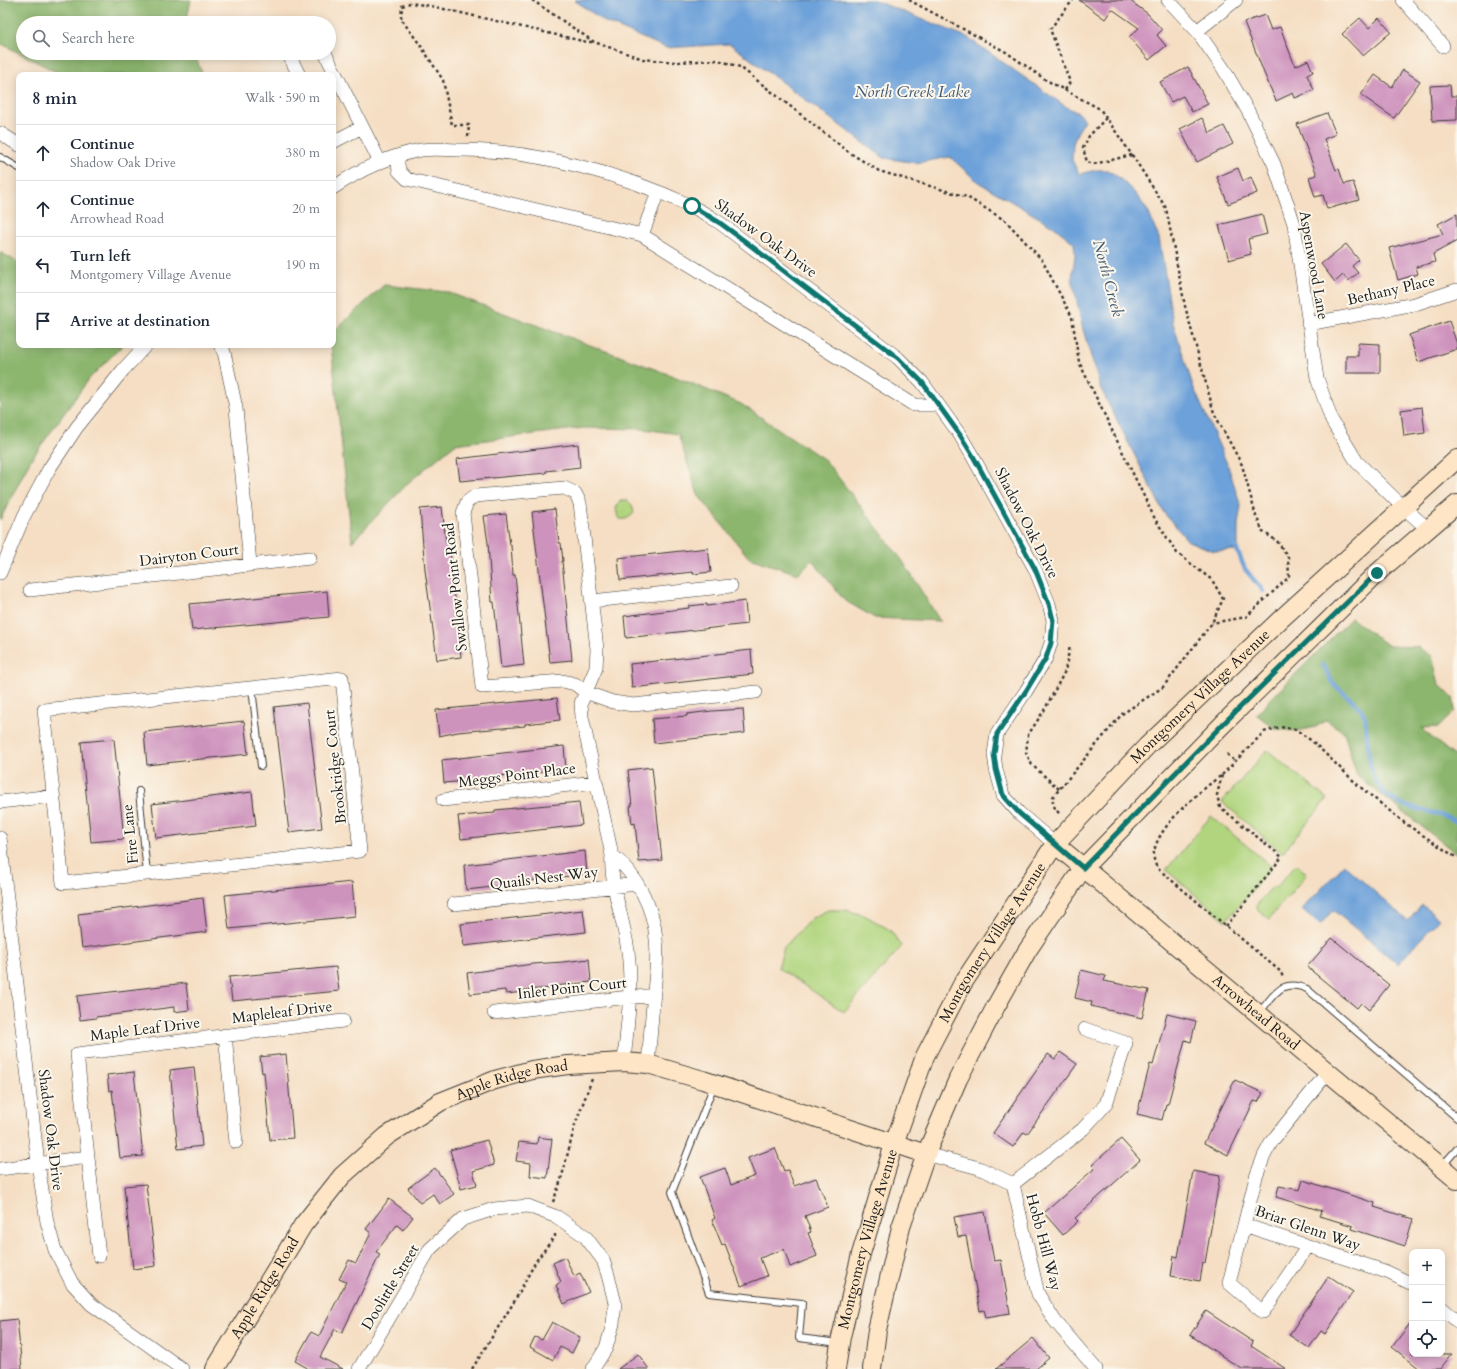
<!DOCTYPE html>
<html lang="en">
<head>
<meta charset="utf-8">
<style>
  :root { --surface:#fff; --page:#f6f6f7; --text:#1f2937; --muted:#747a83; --line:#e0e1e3 }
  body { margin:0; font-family:Cardo,serif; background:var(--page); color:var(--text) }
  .controls { position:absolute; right:12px; bottom:12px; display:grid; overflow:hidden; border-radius:8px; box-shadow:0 2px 10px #0003 }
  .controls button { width:36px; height:36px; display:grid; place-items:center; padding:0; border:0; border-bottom:1px solid var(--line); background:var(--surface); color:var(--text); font:20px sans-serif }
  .stop { position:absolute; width:12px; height:12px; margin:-9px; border:3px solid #0f766e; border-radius:50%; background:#fff }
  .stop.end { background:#0f766e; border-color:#fff; box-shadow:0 1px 4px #0008 }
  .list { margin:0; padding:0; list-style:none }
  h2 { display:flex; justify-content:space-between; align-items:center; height:52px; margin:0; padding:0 16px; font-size:17px }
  h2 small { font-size:13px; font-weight:400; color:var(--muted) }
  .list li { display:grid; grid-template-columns:26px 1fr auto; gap:12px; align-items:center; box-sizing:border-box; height:56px; padding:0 16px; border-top:1px solid var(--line) }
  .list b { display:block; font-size:15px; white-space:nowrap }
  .list p { margin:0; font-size:13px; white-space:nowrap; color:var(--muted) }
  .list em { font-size:13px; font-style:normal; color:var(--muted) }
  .icon { flex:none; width:22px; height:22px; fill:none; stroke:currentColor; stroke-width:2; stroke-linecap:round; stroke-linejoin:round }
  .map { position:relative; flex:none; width:1457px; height:1369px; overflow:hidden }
  .search { position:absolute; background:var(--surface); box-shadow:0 2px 10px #0003; left:16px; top:16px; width:320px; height:44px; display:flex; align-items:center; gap:10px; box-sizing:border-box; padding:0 14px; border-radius:22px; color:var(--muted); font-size:15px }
  .panel { position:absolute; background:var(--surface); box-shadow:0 2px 10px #0003; left:16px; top:72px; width:320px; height:276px; border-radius:8px }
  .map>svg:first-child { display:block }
</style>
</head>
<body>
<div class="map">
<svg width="1457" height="1369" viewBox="0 0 1457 1369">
  <rect width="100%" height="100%" fill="#fbf7ec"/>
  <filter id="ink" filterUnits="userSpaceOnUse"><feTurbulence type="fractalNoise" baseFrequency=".025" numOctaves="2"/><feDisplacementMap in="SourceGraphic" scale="8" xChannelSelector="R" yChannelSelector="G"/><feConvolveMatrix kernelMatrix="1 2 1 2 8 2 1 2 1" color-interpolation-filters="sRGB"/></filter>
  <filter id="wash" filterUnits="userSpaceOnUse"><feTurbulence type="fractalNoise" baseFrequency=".012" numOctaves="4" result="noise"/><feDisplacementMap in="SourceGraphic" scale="16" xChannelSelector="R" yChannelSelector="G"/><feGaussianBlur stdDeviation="0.9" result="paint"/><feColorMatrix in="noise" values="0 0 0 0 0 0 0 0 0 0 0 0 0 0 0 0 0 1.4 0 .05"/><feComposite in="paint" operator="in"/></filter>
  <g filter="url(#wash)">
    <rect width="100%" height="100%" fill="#f5dec3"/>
    <path fill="#b1d57f" stroke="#66784e" d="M627,500L632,505L634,513C629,518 625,521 618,518L616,508L620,501Z
      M1267,750L1327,799L1282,853L1222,802Z
      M1211,816L1272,867L1226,921L1166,870Z
      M1296,864L1307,874L1269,919L1255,907L1273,886L1276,888Z
      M828,910H846L866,916L890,930L902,946L844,1012L778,968L784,947L812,918Z"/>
    <path fill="#8cb66e" stroke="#546945" d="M0,0H191L186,23H23V53H194L203,75H62L0,43Z
      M0,252L19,263V345H123L89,379L30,461L0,520Z
      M384,285L447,292L676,377L741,404L825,460L902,560L940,621L875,618L844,600L812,560L798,574L749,558L698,495L678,434L644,429L583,428L455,444L409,482L352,542L331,345H333V332Z
      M1351,618L1389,646L1417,647L1432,656L1439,684L1453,698L1455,711L1439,727L1422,728L1425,732L1457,758V854L1357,776L1344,732L1326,720L1316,727L1297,731L1275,729L1256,714Z"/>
    <path fill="#6da1d9" stroke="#445e7a" d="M574,0H874L967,37L1065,106L1080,114L1085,120L1077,133L1073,144L1072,160L1079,174L1096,170H1107L1117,176L1134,192L1148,211L1159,238L1173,323L1193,386L1228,466L1241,506L1238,525V550L1214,551L1188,541L1164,513L1100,387L1082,326L1072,278L1075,255L1074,243L1053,226L978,182L950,157L916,163L884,158L730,44L666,48L605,22Z
      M1344,865L1408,921L1422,905L1439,919L1398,964L1333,910L1320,925L1302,909Z"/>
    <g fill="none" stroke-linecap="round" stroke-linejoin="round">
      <path stroke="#6da1d9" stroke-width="4.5" d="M1235,545L1245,569L1263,591
        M1323,665C1327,671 1330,681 1336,686C1345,695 1357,702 1364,714C1366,718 1366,724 1366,729C1370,753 1366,775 1386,794C1406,813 1435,808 1457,822"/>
    </g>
    <g id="blocks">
      <path fill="#ce93bd" d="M1079,0H1129L1148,14L1162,30L1157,35L1166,46L1149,60L1129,37L1139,28L1112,9L1105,19Z
        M1265,15L1271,30L1280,27L1295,66L1308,60L1313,72L1307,75L1314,90L1295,98L1293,93L1276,101L1264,73L1244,22Z
        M1360,18L1369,28L1379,18L1391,32L1363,56L1342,34Z
        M1188,67L1208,104L1192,112L1183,96L1171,102L1160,82Z
        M1403,70L1420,81L1394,118L1361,95L1375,75L1392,87Z
        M1450,85L1451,96H1457V120L1432,121L1430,86Z
        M1327,113L1336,134L1324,139L1336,170L1339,169L1344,184L1353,182L1359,200L1327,209L1323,195L1315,197L1309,177L1317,175L1297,124Z
        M1202,118L1210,133L1224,126L1233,144L1197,162L1180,129Z
        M1238,168L1243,181L1251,177L1257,193L1228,204L1217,177Z
        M1262,214L1267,234L1248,239L1251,254L1229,260L1219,225Z
        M1457,214V241L1433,254L1435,262L1416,267L1418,274L1398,280L1389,248L1443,234L1438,224Z
        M1346,244L1359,260L1352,266L1358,273L1348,281L1343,275L1335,282L1321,264Z
        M1449,321L1457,344V349L1418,362L1409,335Z
        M1358,343L1380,344V373H1346V356H1358Z
        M1422,407L1425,433L1404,436L1401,410Z
        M578,444L580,467L546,471V473L460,481L457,459Z
        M442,507L446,542L449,541L461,657L437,660L425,570L420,509Z
        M555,509L559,543H561L563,561H562L572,660L550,662L532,512Z
        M506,514L510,545H511L513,575H515L524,665L501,668L494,602H492L488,543L484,516Z
        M708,548L711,572L693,574V572L620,580L618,558Z
        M327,591L329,617L192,630L189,604Z
        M745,601L747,624L626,638L624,616L689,608V606L707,604V606Z
        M751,650L753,674L632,688L630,664Z
        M557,698L560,720L525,724V726L458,732L439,736L436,710Z
        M307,703L322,828L289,832L274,707Z
        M743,709L745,733L654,743L652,719L687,716V714L712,711Z
        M244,721L248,754L147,765L144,732Z
        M114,739L124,839L91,842L81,742Z
        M564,746L566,770L498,776V778L444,783L442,760Z
        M652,767L662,860L639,862L635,823L632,824L630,806H632L628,770Z
        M252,792L256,826L156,838L152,804Z
        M579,802L582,825L461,839L458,816L495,813V810Z
        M585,851L587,874L519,882L520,884L466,890L464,865Z
        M352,882L355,916L229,929L225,895Z
        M203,898L207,932L82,948L78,914Z
        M583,910L586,932L464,946L461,924Z
        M1332,938L1389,985L1369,1010L1361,1003L1357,1008L1307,967Z
        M589,959L591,982L554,986V988L523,990L524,992L506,994L505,990L470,994L467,973L533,964L563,962Z
        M336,967L339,991L232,1001L229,977Z
        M1081,970L1106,976L1104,981L1149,990L1142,1018L1091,1006L1092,1002L1075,998Z
        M186,983L189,1010L174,1012V1007L96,1017V1018L80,1020L77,996Z
        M1167,1014L1196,1021L1191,1042L1185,1040L1168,1104H1166L1162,1120L1137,1114L1150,1064L1153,1065Z
        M1060,1052L1077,1064L1027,1134L1024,1132L1013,1147L993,1133L1048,1054L1055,1059Z
        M286,1054L293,1138L270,1140L264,1072L262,1073L260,1057Z
        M194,1067L202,1146L178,1149L170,1070Z
        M134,1072L143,1156L120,1158L112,1090L109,1091L107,1075Z
        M1235,1080L1263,1093L1258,1102L1254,1101L1228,1155L1204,1143Z
        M538,1137L552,1139L547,1178L530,1176L531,1163L516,1161L519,1142L537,1144Z
        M1121,1139L1140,1160L1075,1218L1078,1221L1063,1235L1044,1213L1095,1168L1092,1165Z
        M487,1140L494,1165L473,1171L477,1185L461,1189L450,1150Z
        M775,1148L784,1171L788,1170L794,1186L816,1178L828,1207L805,1216L811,1232L808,1233L817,1256L790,1267L784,1249L760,1258L767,1276L741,1286L725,1244L722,1245L712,1220L715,1218L700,1177L725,1168L731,1185L755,1176L748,1158Z
        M435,1168L454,1194L440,1204L433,1194L420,1203L408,1188Z
        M1193,1171L1220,1176L1205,1263H1203L1200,1281L1171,1276L1174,1256L1178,1257Z
        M1303,1180L1375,1203L1374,1207L1413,1219L1405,1246L1352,1229L1353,1226L1320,1216L1322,1211L1276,1197L1279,1186L1300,1190Z
        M146,1184L156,1266L133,1269L124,1186Z
        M389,1199L413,1217L403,1230L397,1225L376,1252L380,1254L342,1333L335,1329L320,1357L343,1369H309L295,1361L311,1332L319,1336L346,1282L339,1279L349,1260L356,1263L371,1233L366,1229Z
        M985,1212L994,1261L1001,1260L1010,1313L986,1317L984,1310L980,1311L966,1236L958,1237L954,1217Z
        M565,1257L574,1276L580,1273L589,1292L564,1304L556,1285L561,1282L553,1263Z
        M1329,1276L1353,1292L1325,1334L1321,1331L1309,1348L1289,1335Z
        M1206,1311L1253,1342L1251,1346L1286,1369H1242L1190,1335Z
        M17,1319L22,1369H0V1321Z
        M1412,1321V1354H1452L1440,1369H1420L1392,1347Z
        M552,1322L580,1337L572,1353L560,1347L553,1360L530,1347L535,1337L542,1340Z
        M1033,1338L1049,1358L1036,1369H996Z
        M638,1354L649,1369H618Z"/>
    </g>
  </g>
  <g filter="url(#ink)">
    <use href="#blocks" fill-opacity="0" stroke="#3d3935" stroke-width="1"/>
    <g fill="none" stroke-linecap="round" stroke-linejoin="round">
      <defs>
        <path id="lane" d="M0,157L19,168
          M252,688L261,766
          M139,791L147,874
          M1259,1013C1275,994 1281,978 1307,989L1457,1118
          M714,1085L672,1192L709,1293L802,1303L799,1338L839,1343
          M1442,1166L1457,1149"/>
        <path id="street" d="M1168,0L1197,31L1223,68L1248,111L1274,164L1294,224L1317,378L1332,421L1357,462L1403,507L1428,529
          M1403,0L1443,46
          M1197,31L1236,0
          M288,53L299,75
          M325,53L380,162
          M0,133L19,145
          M333,142L362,127
          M397,157L399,171L407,179L642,235L914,405H938
          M333,188C359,170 389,156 421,150C434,148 448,150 460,150C536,150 623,174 691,206C701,211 711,217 720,223L898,358L922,382L960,435L973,457L1035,569L1049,604L1053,620L1051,643L1046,658L1026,691L997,734L994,754L996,769L1003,795L1019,813L1055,844
          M642,235L658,192
          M1308,324L1415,304L1457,290
          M220,345L224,352L236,408L250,564
          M0,573L24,516L49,469L77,427L123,370L146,345
          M30,590L310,558
          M592,601L731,586
          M342,678L360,851L63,883L44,710Z
          M443,800L595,782
          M0,802L52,796
          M0,838L38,1164L47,1222L55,1250L72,1283L91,1304L182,1369
          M612,855C636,873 654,909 656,939C658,956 656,974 654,991C652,1015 650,1040 648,1064
          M454,904L637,884
          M494,1013L629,997L654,996
          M225,1035L236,1142
          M624,1062C627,1026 633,988 628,952C625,922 609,884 612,855L582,717L581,703L596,668L597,649L580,503L575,493L564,488L475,496L467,502L463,513L482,687L563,681L575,684L585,692L613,702L633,705L756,692
          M1328,1072L1272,1141L1264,1156L1256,1177L1244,1225L1387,1272L1412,1284
          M926,1154L979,1168L1013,1184
          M88,1157L99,1256
          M0,1169L88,1157L77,1054L343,1021
          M1013,1184L1083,1129L1106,1104L1126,1043L1085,1029
          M1013,1184L1038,1294L1055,1321L1096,1369
          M1244,1225L1229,1283L1263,1312L1308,1246
          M1442,1308L1457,1321
          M359,1369L430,1249L463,1219L494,1209L528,1206L557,1217L585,1236L603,1260L608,1275L615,1303L613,1324L606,1348L593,1369"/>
        <g id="secondary">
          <path id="s1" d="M1055,844L1457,1180"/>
          <path id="s2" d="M215,1369L303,1225L342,1176L387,1136L440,1102L495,1080L532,1070L568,1065L624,1062L648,1064L703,1080L926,1154"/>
          <path id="s3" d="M836,1369L841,1337L861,1254L894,1144L925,1056L963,983L1055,844L1147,746L1282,618L1457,459"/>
          <path d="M872,1369L877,1330L901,1227L926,1154L958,1079L996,1006L1027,951L1083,868L1223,724L1377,573L1457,504"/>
        </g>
      </defs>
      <use href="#lane" stroke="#3d3935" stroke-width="8"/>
      <use href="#street" stroke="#3d3935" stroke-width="14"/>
      <use href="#secondary" stroke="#3d3935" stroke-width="20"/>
      <path stroke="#3d3935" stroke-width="2.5" stroke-dasharray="3 3" stroke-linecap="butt" d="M532,0L594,42L643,59L676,62L718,60L740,67L850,153L879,171L967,197L1006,221L1042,260L1072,317L1079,362L1155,519L1177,553L1212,580L1223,599L1212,623L1163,687L1122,714L1052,798L1055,809L1061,815
        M909,0L1006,52L1046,80L1100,109L1132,155L1166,208L1185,306L1214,413L1242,465L1256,516L1263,532L1277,541L1288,557L1289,577L1246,617L1212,623
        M1065,90L1070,82L1050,29L1073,0
        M1106,118L1089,136L1083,148L1087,162L1094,164L1132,155
        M468,137L469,125H452L443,80L421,46L401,19L402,6L410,3L431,6L587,42H593
        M1227,754L1235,761
        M1222,775L1264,732L1280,727L1295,729L1312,741L1359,786L1406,824L1457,858
        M1059,789L1032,765L1026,753L1028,735L1045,709L1065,671L1070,646
        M1226,926L1282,857L1220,807L1217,795L1222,775C1202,789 1150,831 1154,859C1154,862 1156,865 1157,868L1281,972L1283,978
        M553,1202L561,1180L575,1125L592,1079
        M472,1369L514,1302L536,1261L555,1236V1231"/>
      <use href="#lane" stroke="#fff" stroke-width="6"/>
      <use href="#street" stroke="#fff" stroke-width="13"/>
      <use href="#secondary" stroke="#fde5c5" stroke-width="18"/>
    </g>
  </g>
  <g fill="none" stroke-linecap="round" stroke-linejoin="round" filter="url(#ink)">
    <path stroke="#0f766e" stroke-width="5" d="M692,206L720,223L746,242L898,358L922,382L960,435L973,456L1035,569L1049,604L1053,620L1051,643L1046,658L1026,691L997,734L994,754L996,769L1003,795L1019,813L1083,868L1223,724L1377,573"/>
  </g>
  <g text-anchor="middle" stroke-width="4" stroke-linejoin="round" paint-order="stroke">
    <g font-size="15" fill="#1c1c1c" stroke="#fbf7ec">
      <text transform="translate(766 238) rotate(36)" y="5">Shadow Oak Drive</text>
      <text transform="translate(1314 265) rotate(80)" y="5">Aspenwood Lane</text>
      <text transform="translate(1391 290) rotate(-13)" y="5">Bethany Place</text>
      <text transform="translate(1027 523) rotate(63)" y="5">Shadow Oak Drive</text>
      <text transform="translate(189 555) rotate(-7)" y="5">Dairyton Court</text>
      <text transform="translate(455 587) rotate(-96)" y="5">Swallow Point Road</text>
      <text dy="5" stroke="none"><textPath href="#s3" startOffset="782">Montgomery Village Avenue</textPath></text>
      <text transform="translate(335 767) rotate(-96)" y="5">Brookridge Court</text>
      <text transform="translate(517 775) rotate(-7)" y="5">Meggs Point Place</text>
      <text transform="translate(130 834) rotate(-96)" y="5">Fire Lane</text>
      <text transform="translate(544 878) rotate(-7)" y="5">Quails Nest Way</text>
      <text dy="5" stroke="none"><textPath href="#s3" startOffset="458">Montgomery Village Avenue</textPath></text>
      <text transform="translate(572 988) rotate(-6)" y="5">Inlet Point Court</text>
      <text transform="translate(282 1012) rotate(-7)" y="5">Mapleleaf Drive</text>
      <text dy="5" stroke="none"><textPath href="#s1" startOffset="262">Arrowhead Road</textPath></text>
      <text transform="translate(145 1029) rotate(-7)" y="5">Maple Leaf Drive</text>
      <text dy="5" stroke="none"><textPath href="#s2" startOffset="430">Apple Ridge Road</textPath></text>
      <text transform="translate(51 1130) rotate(83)" y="5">Shadow Oak Drive</text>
      <text transform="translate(1308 1228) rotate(19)" y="5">Briar Glenn Way</text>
      <text dy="5" stroke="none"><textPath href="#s3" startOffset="134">Montgomery Village Avenue</textPath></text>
      <text transform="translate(1044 1242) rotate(75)" y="5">Hobb Hill Way</text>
      <text transform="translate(390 1287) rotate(-59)" y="5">Doolittle Street</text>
      <text dy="5" stroke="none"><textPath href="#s2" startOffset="95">Apple Ridge Road</textPath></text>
    </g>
    <g font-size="16" font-style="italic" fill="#405871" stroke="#fbf7ec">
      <text x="912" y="97">North Creek Lake</text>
      <text transform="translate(1109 278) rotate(75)" y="6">North Creek</text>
    </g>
  </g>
</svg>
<div class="controls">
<button>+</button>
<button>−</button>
<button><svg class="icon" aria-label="locate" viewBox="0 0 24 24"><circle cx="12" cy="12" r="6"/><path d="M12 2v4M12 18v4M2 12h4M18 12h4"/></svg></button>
</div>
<div class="stop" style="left:692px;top:206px"></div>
<div class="stop end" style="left:1377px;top:573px"></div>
<div class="search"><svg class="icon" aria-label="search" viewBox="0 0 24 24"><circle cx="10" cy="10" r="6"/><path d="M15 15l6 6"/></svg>Search here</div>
<section class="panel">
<h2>8 min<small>Walk · 590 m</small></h2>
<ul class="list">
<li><svg class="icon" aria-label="ahead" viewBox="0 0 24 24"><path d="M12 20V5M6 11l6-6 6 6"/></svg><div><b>Continue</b><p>Shadow Oak Drive</p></div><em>380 m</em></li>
<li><svg class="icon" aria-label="ahead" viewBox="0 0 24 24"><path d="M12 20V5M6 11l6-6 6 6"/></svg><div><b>Continue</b><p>Arrowhead Road</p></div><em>20 m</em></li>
<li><svg class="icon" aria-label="left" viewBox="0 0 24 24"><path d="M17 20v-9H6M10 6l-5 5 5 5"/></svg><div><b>Turn left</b><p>Montgomery Village Avenue</p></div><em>190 m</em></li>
<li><svg class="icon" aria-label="arrive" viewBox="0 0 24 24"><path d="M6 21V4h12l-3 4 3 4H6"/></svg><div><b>Arrive at destination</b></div></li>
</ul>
</section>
</div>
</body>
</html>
